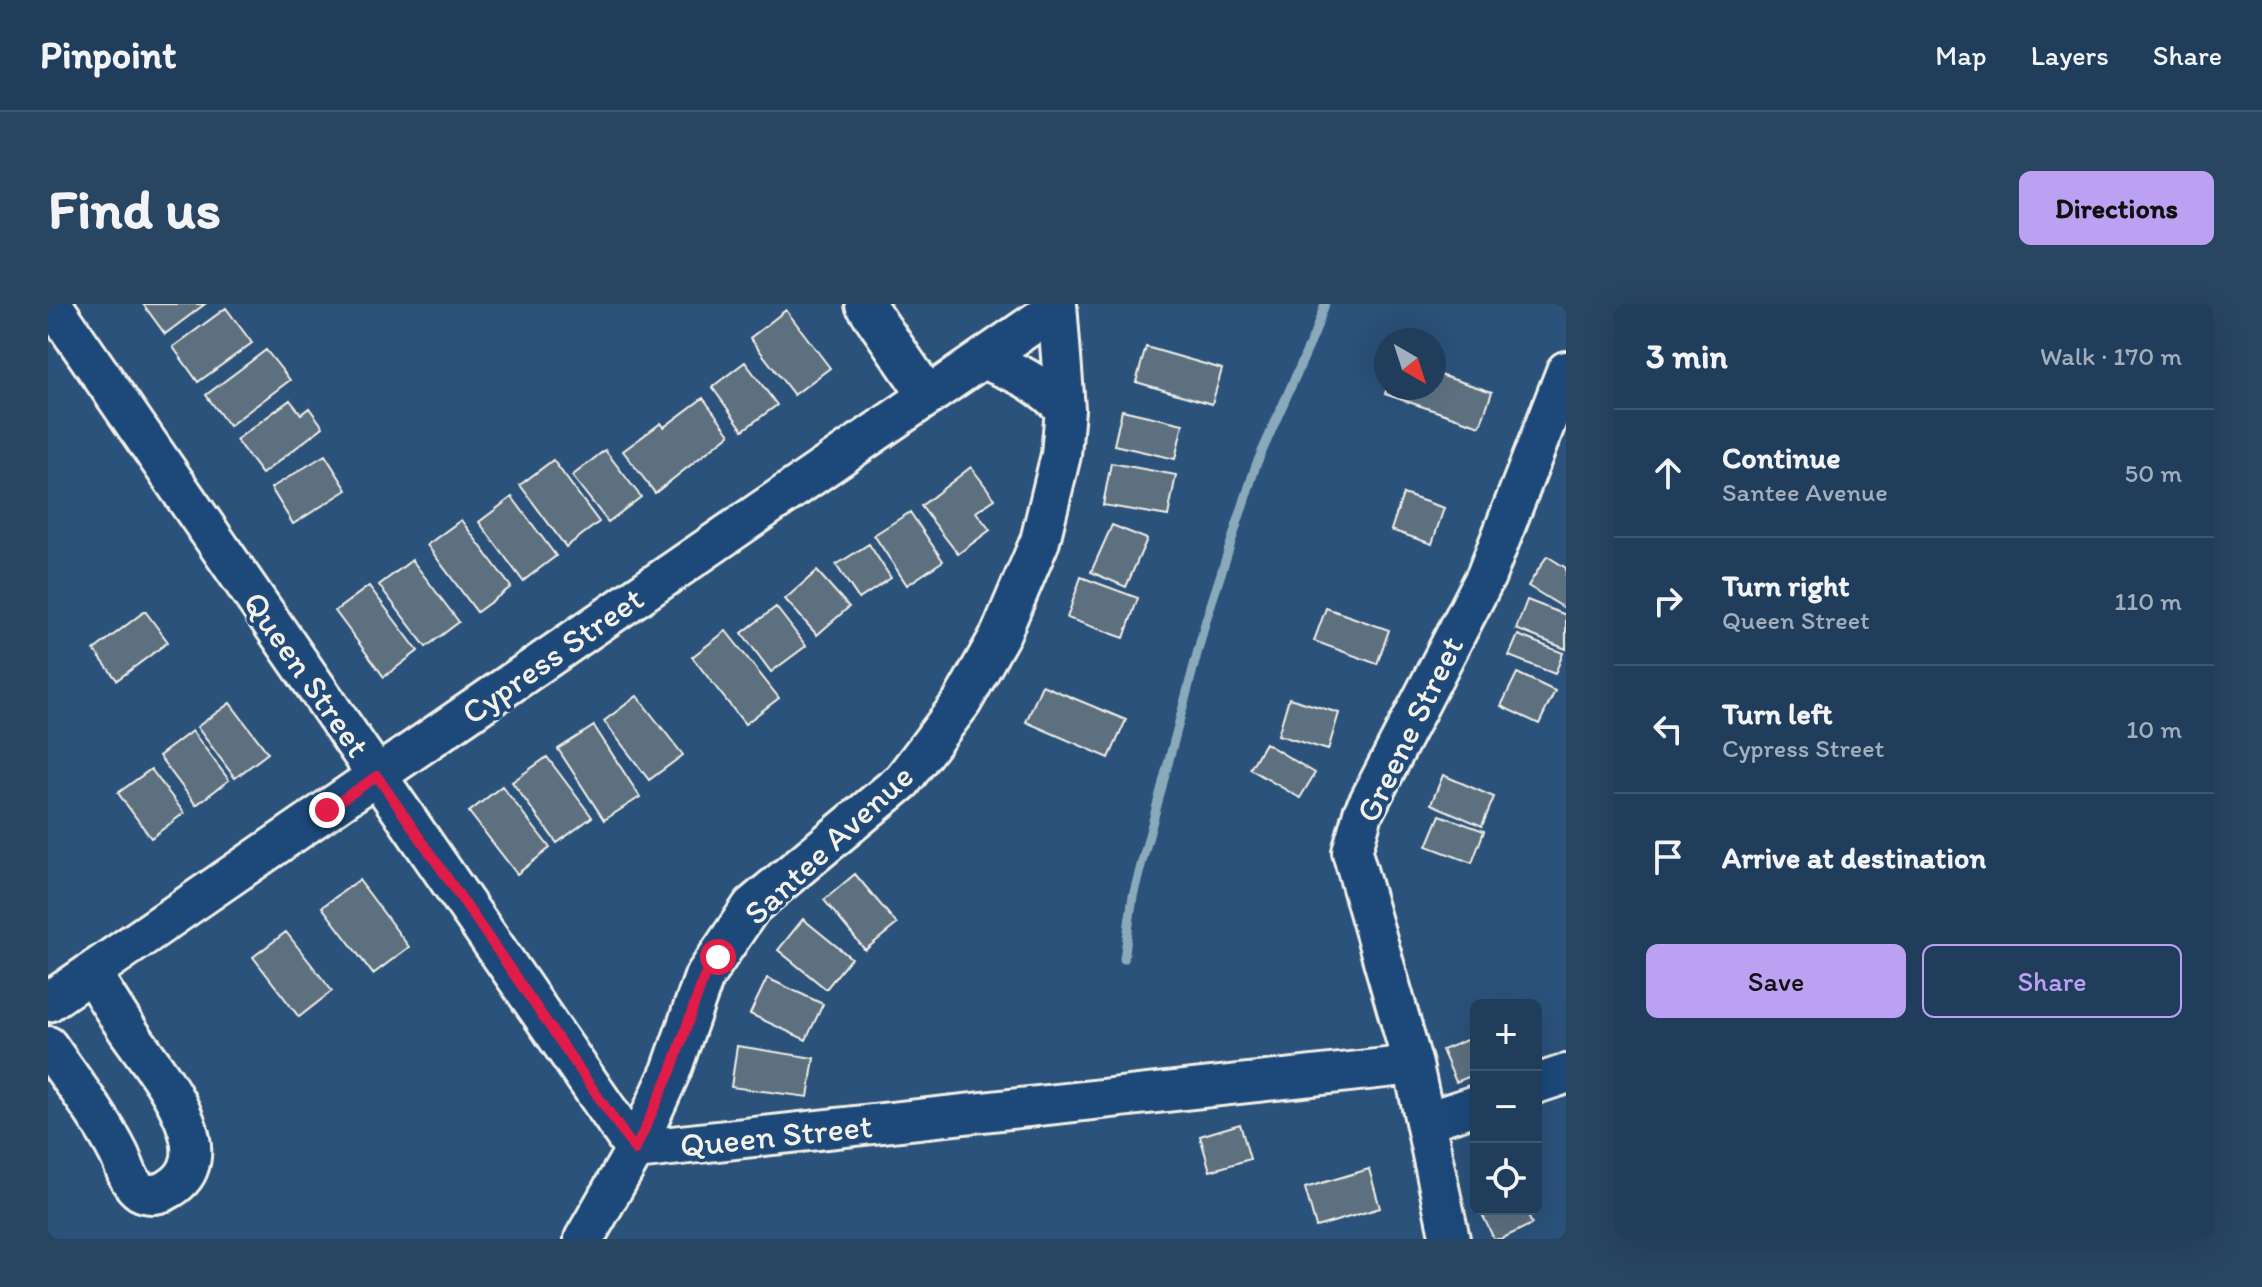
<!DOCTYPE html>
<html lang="en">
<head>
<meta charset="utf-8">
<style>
  :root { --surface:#203e5c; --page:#284562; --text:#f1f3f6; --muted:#a2aebb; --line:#3d5772; --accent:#bca0f2 }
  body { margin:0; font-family:Itim,sans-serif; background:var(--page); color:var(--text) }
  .controls { position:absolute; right:24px; bottom:24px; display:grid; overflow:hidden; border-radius:12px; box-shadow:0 8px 32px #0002 }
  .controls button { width:72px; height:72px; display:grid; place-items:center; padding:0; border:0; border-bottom:2px solid var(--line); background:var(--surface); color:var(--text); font:40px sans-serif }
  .compass { position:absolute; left:1326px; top:24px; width:72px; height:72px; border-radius:50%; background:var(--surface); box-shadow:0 8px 32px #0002; rotate:141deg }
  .stop { position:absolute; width:24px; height:24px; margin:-18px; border:6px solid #e11d48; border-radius:50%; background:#fff }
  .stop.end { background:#e11d48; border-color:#fff; box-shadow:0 2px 8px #0008 }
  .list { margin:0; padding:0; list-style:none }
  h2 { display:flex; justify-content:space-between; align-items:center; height:104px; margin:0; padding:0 32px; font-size:34px }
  h2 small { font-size:26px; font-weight:400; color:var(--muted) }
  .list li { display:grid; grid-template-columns:52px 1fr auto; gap:24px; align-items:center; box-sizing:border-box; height:128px; padding:0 32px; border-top:2px solid var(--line) }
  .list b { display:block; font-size:30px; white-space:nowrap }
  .list p { margin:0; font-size:26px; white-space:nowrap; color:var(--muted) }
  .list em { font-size:26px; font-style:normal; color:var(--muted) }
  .actions { display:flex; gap:16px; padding:24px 32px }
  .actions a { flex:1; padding:18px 0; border:2px solid var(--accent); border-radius:12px; text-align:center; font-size:28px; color:var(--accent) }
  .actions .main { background:var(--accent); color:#111 }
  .icon { flex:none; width:44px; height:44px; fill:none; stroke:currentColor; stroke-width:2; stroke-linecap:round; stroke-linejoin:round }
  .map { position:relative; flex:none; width:1518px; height:935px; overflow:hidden; border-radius:12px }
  header { display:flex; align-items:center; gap:48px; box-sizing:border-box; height:112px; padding:0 40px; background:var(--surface); border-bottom:2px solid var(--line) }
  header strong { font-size:38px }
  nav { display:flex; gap:44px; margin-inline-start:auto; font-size:28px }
  .intro { display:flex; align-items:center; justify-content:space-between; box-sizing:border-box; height:192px; padding:0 48px }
  h1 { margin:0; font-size:56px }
  .button { padding:20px 36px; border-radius:12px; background:var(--accent); color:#111; font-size:28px; font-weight:700 }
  main { display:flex; gap:48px; padding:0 48px }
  aside { flex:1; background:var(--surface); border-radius:12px; box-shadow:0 8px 32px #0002 }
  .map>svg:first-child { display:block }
</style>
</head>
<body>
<header>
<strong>Pinpoint</strong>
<nav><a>Map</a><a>Layers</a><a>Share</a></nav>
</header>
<div class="intro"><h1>Find us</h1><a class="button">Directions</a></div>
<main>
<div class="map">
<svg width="1518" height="935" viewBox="0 0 1518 935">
  <rect width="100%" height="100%" fill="#2b527b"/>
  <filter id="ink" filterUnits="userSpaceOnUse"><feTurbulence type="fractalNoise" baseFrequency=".0125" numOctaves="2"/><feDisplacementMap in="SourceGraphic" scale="16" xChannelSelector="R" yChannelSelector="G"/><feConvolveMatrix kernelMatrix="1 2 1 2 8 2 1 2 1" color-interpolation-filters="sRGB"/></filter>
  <g filter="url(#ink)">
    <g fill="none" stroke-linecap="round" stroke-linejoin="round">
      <path stroke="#8aaabb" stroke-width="9" d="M1076,655L1085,592L1158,316L1208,161L1266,31L1277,0"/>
    </g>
    <path fill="#5d707f" stroke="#f4f1e8" stroke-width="2" d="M95,0H157L117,30Z
      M178,4L204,39L150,78L125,43Z
      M738,6L782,64L746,91L702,34Z
      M1098,43L1174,65L1164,100L1088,78Z
      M218,46L242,76L181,122L158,91Z
      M697,58L729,101L695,126L664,83Z
      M1386,69L1444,88L1432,122L1337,90L1339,84H1386Z
      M655,94L682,130L607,189L575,147L613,119L616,123Z
      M242,96L253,110L261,104L275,123L214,170L188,136Z
      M1074,106L1135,120L1127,155L1066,141Z
      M557,146L593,193L560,218L524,172Z
      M277,151L299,186L245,220L223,184Z
      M505,156L551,218L518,243L472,181Z
      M1063,159L1128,171L1120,212L1055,201Z
      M923,163L947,195L928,208L942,226L910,250L873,202Z
      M1355,190L1396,204L1384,240L1343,226Z
      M464,193L508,252L475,277L431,218Z
      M862,208L895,257L859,281L826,231Z
      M413,216L463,283L429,308L379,241Z
      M1064,221L1099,235L1078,283L1043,268Z
      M821,240L843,274L811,295L788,261Z
      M1499,252L1518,264V305L1480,282Z
      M364,256L411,318L378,343L331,281Z
      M769,267L801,303L769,331L737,295Z
      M1033,273L1090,294L1076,334L1019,314Z
      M321,282L370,347L336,373L287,307Z
      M1479,296L1518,311V345L1468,325Z
      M728,303L758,342L723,368L694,329Z
      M1278,304L1341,326L1329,360L1266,337Z
      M97,307L120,338L69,376L46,346Z
      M678,327L731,394L697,420L644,353Z
      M1470,331L1515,349L1507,370L1461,352Z
      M1469,369L1507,387L1491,420L1453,402Z
      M994,381L1078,416L1061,454L978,418Z
      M589,392L635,451L601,476L556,417Z
      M1241,394L1291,409L1280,446L1230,431Z
      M182,399L220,449L187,474L149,423Z
      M546,422L592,493L556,516L510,445Z
      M144,427L181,476L148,501L111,452Z
      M1217,439L1267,469L1252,494L1202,465Z
      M499,453L544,513L509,539L464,478Z
      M103,465L136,509L103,534L70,489Z
      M1395,471L1446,493L1434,522L1383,500Z
      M454,482L502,544L469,570L421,508Z
      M1392,511L1436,527L1424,559L1379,542Z
      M807,570L849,620L817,646L776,596Z
      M311,576L361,643L325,670L274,603Z
      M755,615L803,654L778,685L730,646Z
      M238,628L284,687L251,713L205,653Z
      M719,674L775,700L758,736L702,710Z
      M1428,732V770L1408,778L1394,746Z
      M689,742L766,754L760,793L683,783Z
      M1192,820L1202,855L1162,867L1152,832Z
      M1321,865L1332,904L1268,923L1257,884Z
      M1445,905H1477L1484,920L1453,935H1446L1434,910Z"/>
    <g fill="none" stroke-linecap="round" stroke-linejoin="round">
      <defs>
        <path id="minor" d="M4,0L587,846L1365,761
          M817,0L880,92
          M934,55C968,68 991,78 1017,105
          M0,698L1008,4
          M0,742C24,777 52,812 71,850C77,862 80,879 92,887C101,892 113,890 121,885C180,851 106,764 83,731C69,711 56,689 43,669
          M1488,780L1518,770
          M1378,817L1428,801
          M536,935L587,846L623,767L656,673L704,602L854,477L914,398L953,329L992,237L1013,151L1017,105L1009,0
          M1402,935L1365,761L1304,548L1315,509L1438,272L1518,67"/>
      </defs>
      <use href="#minor" stroke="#f4f1e8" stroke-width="44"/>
      <use href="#minor" stroke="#1f4a7a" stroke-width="38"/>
    </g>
  </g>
  <g fill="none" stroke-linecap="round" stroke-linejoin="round" filter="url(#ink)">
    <path stroke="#e11d48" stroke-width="10" d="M279,506L329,472L587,846L623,767L656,673L670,653"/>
  </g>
  <g text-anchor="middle" stroke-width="7" stroke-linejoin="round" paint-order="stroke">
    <g font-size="34" fill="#f4f1e8" stroke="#1f4a7a">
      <text transform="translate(504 351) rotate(-35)" y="12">Cypress Street</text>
      <text transform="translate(259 370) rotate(55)" y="12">Queen Street</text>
      <text transform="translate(1361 425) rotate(-64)" y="12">Greene Street</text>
      <text transform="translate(780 540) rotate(-43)" y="12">Santee Avenue</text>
      <text transform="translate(728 831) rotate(-6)" y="12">Queen Street</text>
    </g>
  </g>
</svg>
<div class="controls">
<button>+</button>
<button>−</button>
<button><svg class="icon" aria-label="locate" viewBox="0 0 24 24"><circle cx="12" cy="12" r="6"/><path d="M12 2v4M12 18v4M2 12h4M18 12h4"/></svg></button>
</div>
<svg class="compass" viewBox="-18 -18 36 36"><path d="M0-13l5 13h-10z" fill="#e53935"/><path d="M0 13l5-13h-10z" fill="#a2aebb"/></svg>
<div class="stop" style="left:670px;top:653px"></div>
<div class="stop end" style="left:279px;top:506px"></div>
</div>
<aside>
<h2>3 min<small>Walk · 170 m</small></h2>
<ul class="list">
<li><svg class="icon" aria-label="ahead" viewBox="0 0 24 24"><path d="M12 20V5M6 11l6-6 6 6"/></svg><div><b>Continue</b><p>Santee Avenue</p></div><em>50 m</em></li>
<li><svg class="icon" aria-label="right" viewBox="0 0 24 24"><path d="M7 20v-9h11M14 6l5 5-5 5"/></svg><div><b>Turn right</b><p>Queen Street</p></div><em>110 m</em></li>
<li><svg class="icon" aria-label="left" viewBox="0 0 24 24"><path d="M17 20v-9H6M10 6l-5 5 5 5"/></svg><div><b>Turn left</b><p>Cypress Street</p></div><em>10 m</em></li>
<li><svg class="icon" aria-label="arrive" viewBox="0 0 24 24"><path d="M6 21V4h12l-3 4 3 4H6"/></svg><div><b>Arrive at destination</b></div></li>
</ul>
<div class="actions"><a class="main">Save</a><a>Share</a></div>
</aside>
</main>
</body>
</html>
